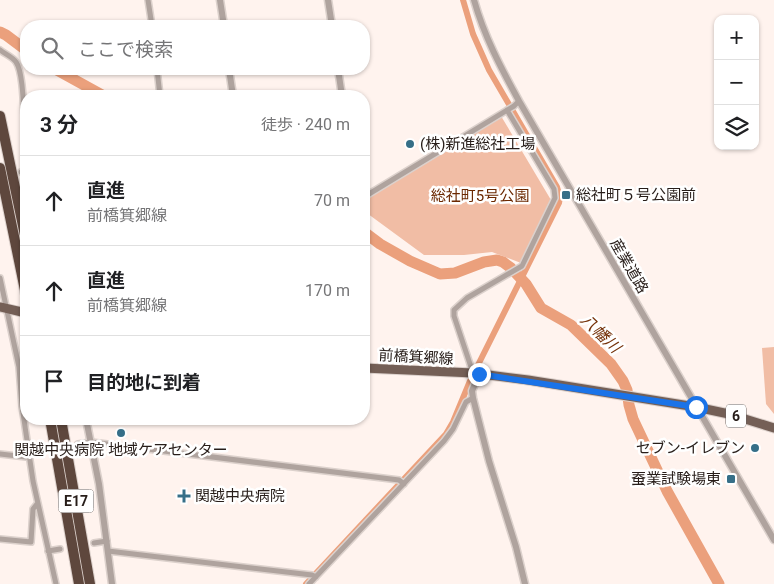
<!DOCTYPE html>
<html lang="ja">
<head>
<meta charset="utf-8">
<style>
  :root { --surface:#fff; --page:#f6f6f6; --text:#202124; --muted:#757577; --line:#e0e0e0 }
  body { margin:0; font-family:Roboto,"Noto Sans JP",sans-serif; background:var(--page); color:var(--text) }
  .controls { position:absolute; right:15px; top:15px; display:grid; overflow:hidden; border-radius:10px; box-shadow:0 1px 4px #0004 }
  .controls button { width:45px; height:45px; display:grid; place-items:center; padding:0; border:0; border-bottom:1px solid var(--line); background:var(--surface); color:var(--text); font:25px sans-serif }
  .stop { position:absolute; width:15px; height:15px; margin:-11px; border:4px solid #1a73e8; border-radius:50%; background:#fff }
  .stop.end { background:#1a73e8; border-color:#fff; box-shadow:0 1px 5px #0008 }
  .list { margin:0; padding:0; list-style:none }
  h2 { display:flex; justify-content:space-between; align-items:center; height:65px; margin:0; padding:0 20px; font-size:21px }
  h2 small { font-size:16px; font-weight:400; color:var(--muted) }
  .list li { display:grid; grid-template-columns:32px 1fr auto; gap:15px; align-items:center; box-sizing:border-box; height:90px; padding:0 20px; border-top:1px solid var(--line) }
  .list b { display:block; font-size:19px; white-space:nowrap }
  .list p { margin:0; font-size:16px; white-space:nowrap; color:var(--muted) }
  .list em { font-size:16px; font-style:normal; color:var(--muted) }
  .icon { flex:none; width:28px; height:28px; fill:none; stroke:currentColor; stroke-width:2; stroke-linecap:round; stroke-linejoin:round }
  .map { position:relative; flex:none; width:774px; height:584px; overflow:hidden }
  .search { position:absolute; background:var(--surface); box-shadow:0 1px 4px #0004; left:20px; top:20px; width:350px; height:55px; display:flex; align-items:center; gap:12px; box-sizing:border-box; padding:0 18px; border-radius:20px; color:var(--muted); font-size:19px }
  .panel { position:absolute; background:var(--surface); box-shadow:0 1px 4px #0004; left:20px; top:90px; width:350px; height:335px; border-radius:20px }
  .map>svg:first-child { display:block }
</style>
</head>
<body>
<div class="map">
<svg width="774" height="584" viewBox="0 0 774 584">
  <rect width="100%" height="100%" fill="#fff3ee"/>
  <path fill="#f1bda5" d="M501,116L551,200L521,263L492,252L464,255H424L364,211V201Z
    M774,347V414L766,404L762,348Z"/>
  <g fill="none" stroke-linecap="round" stroke-linejoin="round">
    <path stroke="#eba07c" stroke-width="6" d="M463,0L473,34L489,70L557,187L560,197L559,203L478,365
      M306,584L446,434L453,422L470,381"/>
    <path stroke="#eba07c" stroke-width="11" d="M0,32L6,35L26,50
      M55,69L104,96
      M364,232L380,244L410,261L440,274L455,273L484,262L497,260L503,262L511,268L526,284L541,308L571,325L611,364L623,381L627,390L629,405L633,419L667,491L719,584"/>
    <path stroke="#d4c8c3" stroke-width="5" stroke-dasharray="5 2.5" stroke-linecap="butt" d="M38,450L57,447"/>
    <defs>
      <path id="minor" d="M148,0L152,26
        M0,50C5,54 13,57 16,62C25,75 23,124 26,143
        M157,69L160,96
        M21,172H26
        M364,197L514,106L519,101
        M0,278L19,367L22,406L33,481L56,584
        M473,373L454,316V310L467,298L522,266L555,198L554,189L507,110
        M78,444L91,442L399,480L404,484
        M0,454L26,457L38,450
        M0,539L31,542L33,509L37,504
        M94,543L107,541
        M48,551L60,549
        M108,551L312,575L316,577
        M309,584L444,441L453,429L466,402L473,398"/>
      <path id="tertiary" d="M220,0L224,26
        M328,0L332,26
        M474,0C484,36 501,68 519,101L774,540
        M229,69L233,96
        M338,69L342,96
        M479,374L472,391L473,398L489,461L516,547L525,584
        M86,419L99,484L112,584"/>
      <path id="primary" d="M0,307L26,313
        M364,368L473,373L528,380L696,407L729,414L774,428"/>
      <path id="motorway" d="M0,116L26,240
        M0,168L26,295
        M50,419L79,584
        M61,419L90,584"/>
    </defs>
    <use href="#minor" stroke="#dcd1cc" stroke-width="8"/>
    <use href="#tertiary" stroke="#dcd1cc" stroke-width="9"/>
    <use href="#primary" stroke="#dcd1cc" stroke-width="11"/>
    <use href="#motorway" stroke="#dcd1cc" stroke-width="12"/>
    <use href="#minor" stroke="#afa39e" stroke-width="5"/>
    <use href="#tertiary" stroke="#afa39e" stroke-width="6"/>
    <use href="#primary" stroke="#745f56" stroke-width="9"/>
    <use href="#motorway" stroke="#5e473d" stroke-width="10"/>
  </g>
  <g fill="none" stroke-linecap="round" stroke-linejoin="round">
    <path stroke="#1a73e8" stroke-width="6" d="M479,374L696,407"/>
  </g>
  <g fill="#366f88" stroke="#fff" stroke-width="2">
    <circle cx="410" cy="144" r="5"/>
    <rect x="561" y="190" width="10" height="10" rx="2.5"/>
    <circle cx="121" cy="433" r="5"/>
    <circle cx="755" cy="448" r="5"/>
    <rect x="726" y="474" width="10" height="10" rx="2.5"/>
    <path d="M181.5 488.5h5v5h5v5h-5v5h-5v-5h-5v-5h5z"/>
  </g>
  <g text-anchor="middle" stroke-width="5" stroke-linejoin="round" paint-order="stroke">
    <g fill="#fff" stroke="#68615e" stroke-width="1">
      <rect x="726" y="404.5" width="20" height="23" rx="4"/>
      <rect x="58.5" y="489.5" width="35" height="23" rx="4"/>
    </g>
    <g font-size="14" font-weight="bold" fill="#271d19">
      <text x="736" y="421">6</text>
      <text x="76" y="506">E17</text>
    </g>
    <g font-size="15" fill="#271d19" stroke="#fff" text-anchor="start">
      <text x="420" y="149">(株)新進総社工場</text>
      <text x="576" y="200">総社町５号公園前</text>
      <text x="745" y="453" text-anchor="end">セブン-イレブン</text>
      <text x="121" y="455" text-anchor="middle">関越中央病院 地域ケアセンター</text>
      <text x="721" y="484" text-anchor="end">蚕業試験場東</text>
      <text x="195" y="501">関越中央病院</text>
    </g>
    <g font-size="15" fill="#6b2800" stroke="#fff">
      <text x="480" y="201">総社町5号公園</text>
    </g>
    <g font-size="15" fill="#271d19" stroke="#fff">
      <text transform="translate(629 266) rotate(60)" y="5">産業道路</text>
      <text transform="translate(416 357) rotate(3)" y="5">前橋箕郷線</text>
    </g>
    <g font-size="16" font-style="italic" fill="#76330b" stroke="#fff">
      <text transform="translate(601 333) rotate(44)" y="6">八幡川</text>
    </g>
  </g>
</svg>
<div class="controls">
<button>+</button>
<button>−</button>
<button><svg class="icon" aria-label="layers" viewBox="0 0 24 24"><path d="M12 4l9 5-9 5-9-5zM3 14l9 5 9-5"/></svg></button>
</div>
<div class="stop" style="left:696px;top:407px"></div>
<div class="stop end" style="left:479px;top:374px"></div>
<div class="search"><svg class="icon" aria-label="search" viewBox="0 0 24 24"><circle cx="10" cy="10" r="6"/><path d="M15 15l6 6"/></svg>ここで検索</div>
<section class="panel">
<h2>3 分<small>徒歩 · 240 m</small></h2>
<ul class="list">
<li><svg class="icon" aria-label="ahead" viewBox="0 0 24 24"><path d="M12 20V5M6 11l6-6 6 6"/></svg><div><b>直進</b><p>前橋箕郷線</p></div><em>70 m</em></li>
<li><svg class="icon" aria-label="ahead" viewBox="0 0 24 24"><path d="M12 20V5M6 11l6-6 6 6"/></svg><div><b>直進</b><p>前橋箕郷線</p></div><em>170 m</em></li>
<li><svg class="icon" aria-label="arrive" viewBox="0 0 24 24"><path d="M6 21V4h12l-3 4 3 4H6"/></svg><div><b>目的地に到着</b></div></li>
</ul>
</section>
</div>
</body>
</html>
